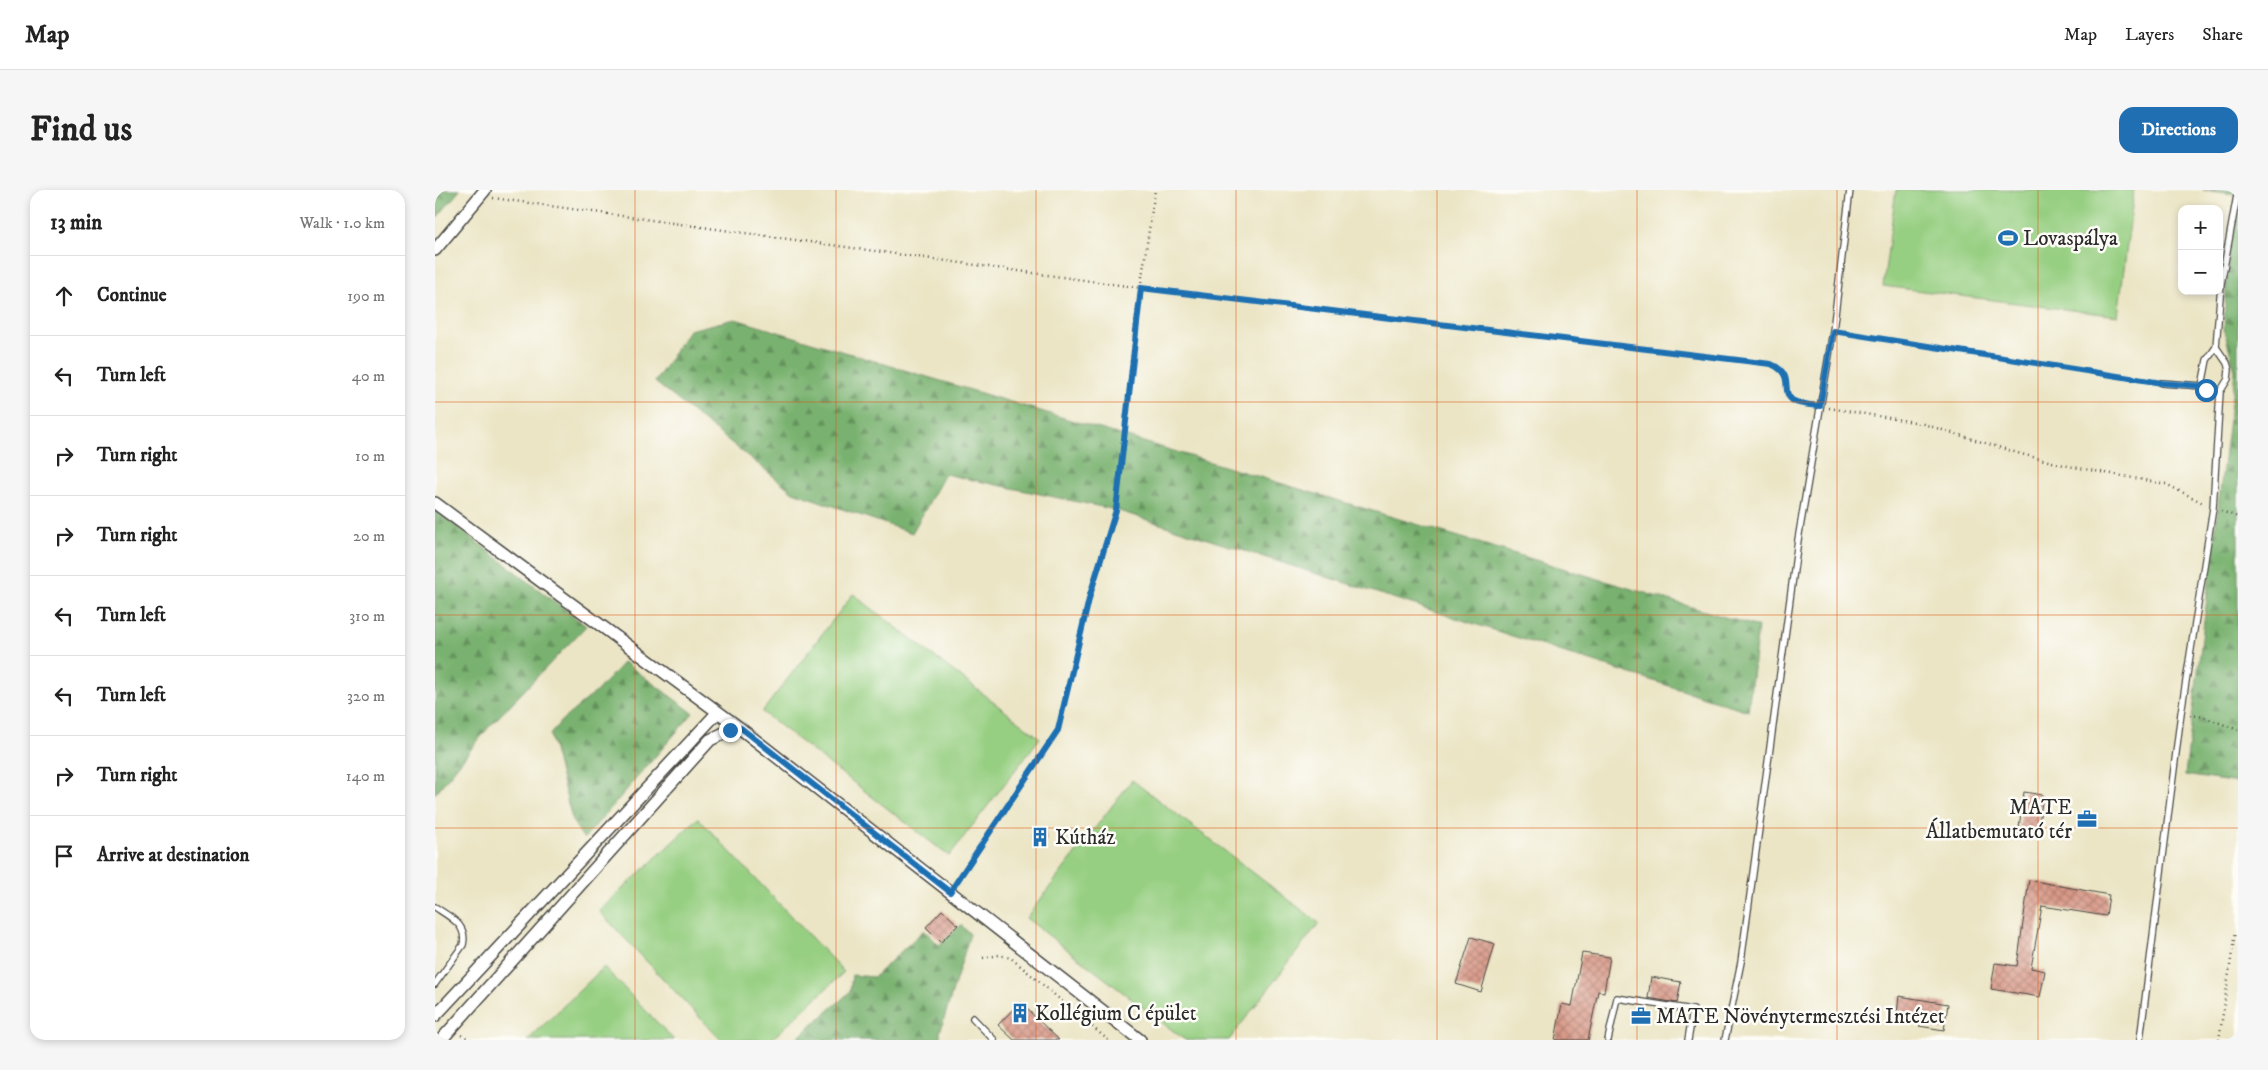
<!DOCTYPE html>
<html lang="en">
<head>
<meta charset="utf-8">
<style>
  :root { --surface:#fff; --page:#f6f6f6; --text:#222; --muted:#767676; --line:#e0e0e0; --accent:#1f6fb2 }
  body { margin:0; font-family:"IM FELL DW Pica",serif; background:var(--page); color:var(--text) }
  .controls { position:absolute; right:15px; top:15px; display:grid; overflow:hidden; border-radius:10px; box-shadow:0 2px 8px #0003 }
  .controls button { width:45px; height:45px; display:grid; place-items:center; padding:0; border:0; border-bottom:1px solid var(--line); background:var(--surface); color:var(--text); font:25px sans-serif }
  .stop { position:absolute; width:15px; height:15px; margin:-11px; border:4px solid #1f6fb2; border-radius:50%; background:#fff }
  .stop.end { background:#1f6fb2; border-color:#fff; box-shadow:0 1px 5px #0008 }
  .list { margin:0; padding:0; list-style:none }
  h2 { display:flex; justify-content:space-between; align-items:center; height:65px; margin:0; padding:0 20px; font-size:21px }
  h2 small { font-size:16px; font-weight:400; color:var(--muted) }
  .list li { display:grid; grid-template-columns:32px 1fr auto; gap:15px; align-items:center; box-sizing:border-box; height:80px; padding:0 20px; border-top:1px solid var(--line) }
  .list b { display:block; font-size:19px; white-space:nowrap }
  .list em { font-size:16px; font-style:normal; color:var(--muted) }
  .icon { flex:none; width:28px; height:28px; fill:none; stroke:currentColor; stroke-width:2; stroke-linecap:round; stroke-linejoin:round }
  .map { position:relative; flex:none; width:1803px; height:850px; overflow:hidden; border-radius:15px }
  header { display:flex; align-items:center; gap:30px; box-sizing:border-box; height:70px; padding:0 25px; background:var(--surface); border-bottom:1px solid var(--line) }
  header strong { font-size:24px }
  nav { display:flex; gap:28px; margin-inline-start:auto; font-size:18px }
  .intro { display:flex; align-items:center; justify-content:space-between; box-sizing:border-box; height:120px; padding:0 30px }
  h1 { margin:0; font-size:35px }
  .button { padding:12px 22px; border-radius:15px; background:var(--accent); color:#fff; font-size:18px; font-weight:700 }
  main { display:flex; gap:30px; padding:0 30px }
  aside { flex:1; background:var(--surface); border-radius:15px; box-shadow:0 2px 8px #0003 }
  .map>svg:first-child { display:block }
</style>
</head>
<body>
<header>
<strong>Map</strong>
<nav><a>Map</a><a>Layers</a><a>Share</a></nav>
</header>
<div class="intro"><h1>Find us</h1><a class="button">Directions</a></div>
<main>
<aside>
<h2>13 min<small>Walk · 1.0 km</small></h2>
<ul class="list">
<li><svg class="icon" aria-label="ahead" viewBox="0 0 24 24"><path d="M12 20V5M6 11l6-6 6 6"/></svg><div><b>Continue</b></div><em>190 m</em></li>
<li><svg class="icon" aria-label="left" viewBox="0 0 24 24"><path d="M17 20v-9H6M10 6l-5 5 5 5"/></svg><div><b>Turn left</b></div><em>40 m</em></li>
<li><svg class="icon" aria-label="right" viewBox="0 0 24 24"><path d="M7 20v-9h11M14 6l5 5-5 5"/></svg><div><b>Turn right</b></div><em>10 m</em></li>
<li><svg class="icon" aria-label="right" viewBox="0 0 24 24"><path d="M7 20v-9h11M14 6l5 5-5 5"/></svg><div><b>Turn right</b></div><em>20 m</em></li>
<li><svg class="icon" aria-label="left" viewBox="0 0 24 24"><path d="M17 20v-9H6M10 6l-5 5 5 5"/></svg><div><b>Turn left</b></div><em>310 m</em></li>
<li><svg class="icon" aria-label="left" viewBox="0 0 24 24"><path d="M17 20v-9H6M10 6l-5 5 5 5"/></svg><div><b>Turn left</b></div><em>320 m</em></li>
<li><svg class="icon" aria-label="right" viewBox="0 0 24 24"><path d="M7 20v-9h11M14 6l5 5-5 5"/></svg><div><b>Turn right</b></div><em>140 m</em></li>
<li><svg class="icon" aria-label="arrive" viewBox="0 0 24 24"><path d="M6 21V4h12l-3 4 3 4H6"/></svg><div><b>Arrive at destination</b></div></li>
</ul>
</aside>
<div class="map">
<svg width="1803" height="850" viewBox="0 0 1803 850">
  <defs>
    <pattern id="forest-firs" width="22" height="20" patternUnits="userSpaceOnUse" patternTransform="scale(1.25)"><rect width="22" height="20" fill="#79b270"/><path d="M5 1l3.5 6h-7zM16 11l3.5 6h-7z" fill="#63915c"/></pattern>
    <pattern id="building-cross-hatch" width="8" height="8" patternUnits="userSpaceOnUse" patternTransform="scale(1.25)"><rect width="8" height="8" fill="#d99988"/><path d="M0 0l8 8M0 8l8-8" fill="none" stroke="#b07d6f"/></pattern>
  </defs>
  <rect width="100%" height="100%" fill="#fdfcf7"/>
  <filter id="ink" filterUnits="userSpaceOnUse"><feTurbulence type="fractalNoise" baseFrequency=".02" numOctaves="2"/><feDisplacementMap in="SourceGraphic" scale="10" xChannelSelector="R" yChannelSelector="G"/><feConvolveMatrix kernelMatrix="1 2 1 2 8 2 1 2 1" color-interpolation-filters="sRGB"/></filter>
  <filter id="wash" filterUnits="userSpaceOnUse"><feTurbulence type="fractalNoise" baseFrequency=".0096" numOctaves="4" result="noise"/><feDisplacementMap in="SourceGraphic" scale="20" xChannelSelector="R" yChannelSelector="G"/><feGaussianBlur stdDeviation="1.12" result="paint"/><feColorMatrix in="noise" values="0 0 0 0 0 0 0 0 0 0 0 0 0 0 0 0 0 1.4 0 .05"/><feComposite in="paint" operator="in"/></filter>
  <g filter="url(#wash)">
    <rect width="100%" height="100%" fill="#ebe5c5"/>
    <path fill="url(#forest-firs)" stroke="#526e4e" d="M0,0H25L0,30Z
      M1768,0H1803V593L1750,585L1800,181L1789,139L1791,95L1801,4Z
      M300,129L1323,437L1313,521L681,320L510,284L477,343L358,302L220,192L254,140Z
      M0,320L151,436L53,538L0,604Z
      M189,472L258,523L149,649L138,632L115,545L126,531L161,502Z
      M526,735L535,744L505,842V850H360L415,802L417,785L439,787L489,740L504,755Z"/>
    <path fill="#97cf82" stroke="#617d56" d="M1461,0H1699L1683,126L1448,96Z
      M418,404L605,548L514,666L327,522Z
      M697,590L884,733L794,850H750L591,728Z
      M263,628L409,782L336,850H286L164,721Z
      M169,777L239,850H93Z"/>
    <g id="blocks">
      <path fill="url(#building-cross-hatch)" d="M1589,602L1608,605L1602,647L1583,645Z
        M598 647a7 7 0 1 1 14 0a7 7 0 1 1-14 0Z
        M1594,690L1674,705L1671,726L1607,716L1596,778L1610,781L1605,807L1556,799L1560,773L1582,776Z
        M507,720L523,735L506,752L491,737Z
        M1036,747L1060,754L1046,802L1021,794Z
        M1147,763L1175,767L1169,802L1163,801L1153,850H1120L1127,814L1137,816Z
        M1216,787L1246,792L1242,813L1213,808Z
        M1464,806L1513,814L1509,840L1484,836L1485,827L1462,824Z
        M585,812L624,850H579L563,835Z"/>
    </g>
  </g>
  <g filter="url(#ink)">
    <use href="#blocks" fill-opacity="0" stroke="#484742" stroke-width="1"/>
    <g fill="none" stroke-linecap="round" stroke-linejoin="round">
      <defs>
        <path id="service" d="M1727,193L1767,196L1771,200L1785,202
          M1767,196L1772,170L1781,157
          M0,717C15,727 33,735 28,755L0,794
          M538,828L559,850
          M1173,850L1182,808L1258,820L1253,850
          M1290,850L1306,772L1363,350L1398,141L1415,0
          M1705,850L1746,523L1778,318L1785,202L1793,189L1794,180L1792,173L1781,157L1786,94L1803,0"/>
        <path id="minor" d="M0,60L50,0
          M0,313L306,539L705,850
          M0,826L283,522
          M6,850L275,550L295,540L306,539"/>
      </defs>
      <use href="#service" stroke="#484742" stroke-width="8"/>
      <use href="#minor" stroke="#484742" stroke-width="14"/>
      <path stroke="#484742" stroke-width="2.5" stroke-dasharray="1 4" stroke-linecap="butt" d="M58,8L706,98L1336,174C1369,188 1332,208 1376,215
        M1407,142L1720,192
        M1394,218L1485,233L1586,264L1633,276L1731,294L1770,314
        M1786,321L1803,327
        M1755,525L1769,527L1803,540
        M521,692L623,540L655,405L681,320L701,127L720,0
        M548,768L564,765L576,768L673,850
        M26,845L36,850
        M1784,850L1800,742"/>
      <use href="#service" stroke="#fff" stroke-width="5.5"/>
      <use href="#minor" stroke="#fff" stroke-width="11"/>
    </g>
  </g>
  <g fill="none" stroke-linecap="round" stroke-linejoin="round" filter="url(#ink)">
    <path stroke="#1f6fb2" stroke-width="6" d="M295,540L306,538L515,702L623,540L655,405L681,320L706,98L1336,174C1361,185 1345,201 1357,210C1364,215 1377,215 1385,216L1398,141L1727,193L1766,196L1771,200"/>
  </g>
  <path fill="none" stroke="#df570e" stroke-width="1" stroke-opacity="0.55" d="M200,0V850M401,0V850M601,0V850M801,0V850M1002,0V850M1202,0V850M1402,0V850M1603,0V850M0,212H1803M0,425H1803M0,638H1803"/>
  <defs>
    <symbol id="stadium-bare" viewBox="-9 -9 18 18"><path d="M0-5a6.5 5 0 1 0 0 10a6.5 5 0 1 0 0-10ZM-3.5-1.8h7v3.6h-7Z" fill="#1f6fb2" stroke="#fdfcf7" stroke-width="2.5" paint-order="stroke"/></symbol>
    <symbol id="office-bare" viewBox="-9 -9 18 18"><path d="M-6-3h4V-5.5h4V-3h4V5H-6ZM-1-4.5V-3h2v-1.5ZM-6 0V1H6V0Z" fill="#1f6fb2" stroke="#fdfcf7" stroke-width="2.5" paint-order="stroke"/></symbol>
    <symbol id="building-bare" viewBox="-9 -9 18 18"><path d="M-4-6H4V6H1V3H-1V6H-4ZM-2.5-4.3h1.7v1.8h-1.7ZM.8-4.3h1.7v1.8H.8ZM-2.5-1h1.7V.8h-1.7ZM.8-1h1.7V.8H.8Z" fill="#1f6fb2" stroke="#fdfcf7" stroke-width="2.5" paint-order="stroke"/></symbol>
  </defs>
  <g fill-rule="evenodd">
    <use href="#stadium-bare" x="1559" y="34" width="28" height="28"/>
    <use href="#office-bare" x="1638" y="615" width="28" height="28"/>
    <use href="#building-bare" x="591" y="633" width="28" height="28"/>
    <use href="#building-bare" x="571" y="809" width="28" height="28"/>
    <use href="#office-bare" x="1192" y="812" width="28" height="28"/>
  </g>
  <g text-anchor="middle" stroke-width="5" stroke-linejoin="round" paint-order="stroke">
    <g font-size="21" fill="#2b2b2b" stroke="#fdfcf7" text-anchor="start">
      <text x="1588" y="55">Lovaspálya</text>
      <text x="1637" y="624" text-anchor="end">MATE<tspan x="1637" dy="24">Állatbemutató tér</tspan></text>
      <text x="620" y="654">Kútház</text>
      <text x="600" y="830">Kollégium C épület</text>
      <text x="1221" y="833">MATE Növénytermesztési Intézet</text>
    </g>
  </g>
</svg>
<div class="controls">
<button>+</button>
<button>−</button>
</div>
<div class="stop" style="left:1771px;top:200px"></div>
<div class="stop end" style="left:295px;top:540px"></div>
</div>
</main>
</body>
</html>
